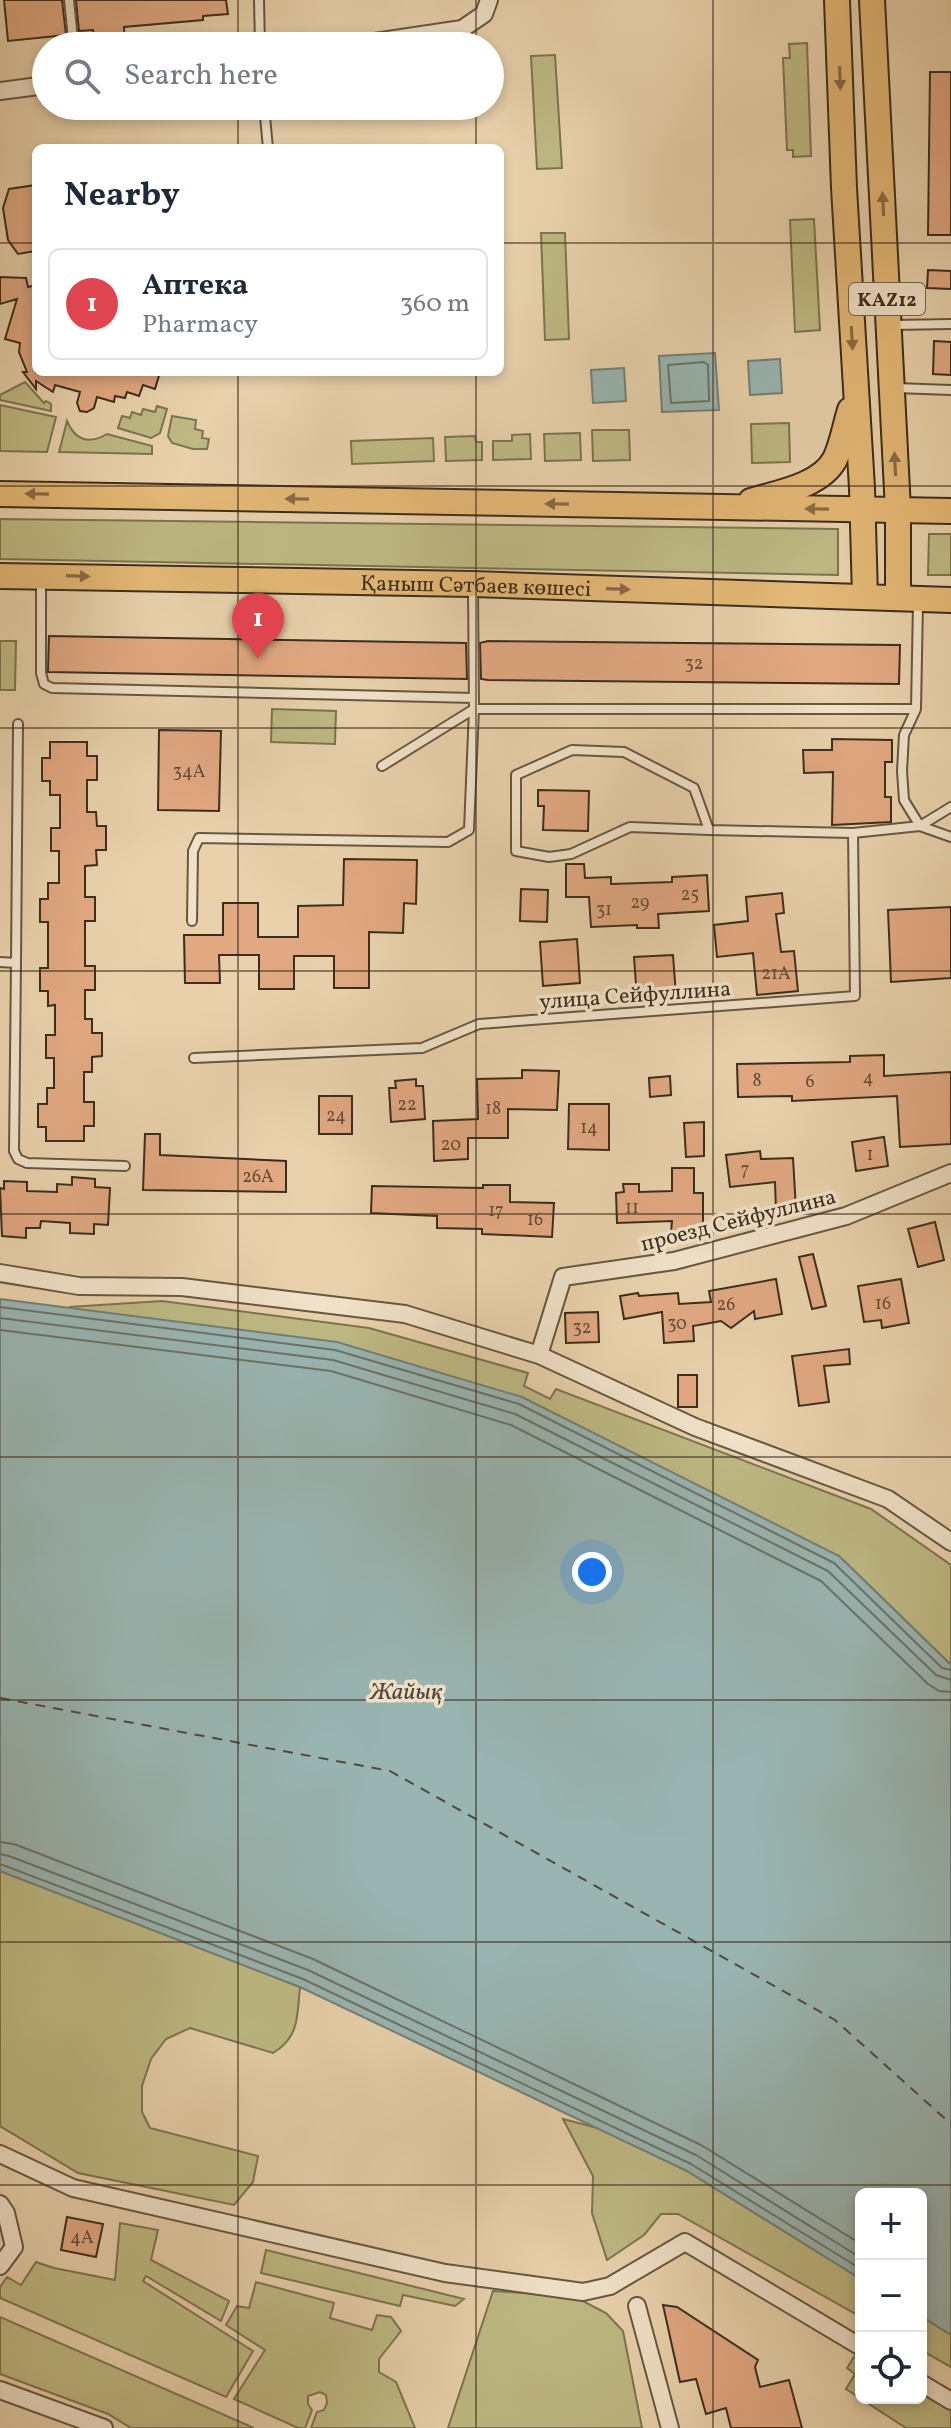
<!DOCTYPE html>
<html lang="en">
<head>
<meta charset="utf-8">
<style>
  :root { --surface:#fff; --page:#f2f2f3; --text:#1f2937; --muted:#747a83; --line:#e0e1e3; --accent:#1a73e8 }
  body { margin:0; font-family:Vollkorn,serif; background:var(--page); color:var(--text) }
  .controls { position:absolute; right:24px; bottom:24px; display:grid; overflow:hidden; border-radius:12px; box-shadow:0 4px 12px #0003 }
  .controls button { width:72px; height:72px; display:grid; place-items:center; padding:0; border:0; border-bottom:2px solid var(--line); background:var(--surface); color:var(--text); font:40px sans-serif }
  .you { position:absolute; left:592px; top:1572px; width:28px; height:28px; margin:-20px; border:6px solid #fff; border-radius:50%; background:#1a73e8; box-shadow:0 0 0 12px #1a73e833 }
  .badge { display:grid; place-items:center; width:52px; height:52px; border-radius:50%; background:var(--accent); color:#fff; font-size:26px; font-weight:700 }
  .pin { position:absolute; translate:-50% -66px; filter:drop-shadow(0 2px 4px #0008) }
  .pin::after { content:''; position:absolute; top:42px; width:28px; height:24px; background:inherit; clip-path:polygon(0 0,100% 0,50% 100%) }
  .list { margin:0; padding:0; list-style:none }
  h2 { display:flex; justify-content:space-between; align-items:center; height:104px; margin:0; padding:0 32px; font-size:34px }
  h2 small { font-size:26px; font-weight:400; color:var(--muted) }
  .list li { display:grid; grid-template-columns:52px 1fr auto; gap:24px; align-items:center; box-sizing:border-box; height:112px; margin:0 16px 16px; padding:0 16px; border:2px solid var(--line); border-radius:12px }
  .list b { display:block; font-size:30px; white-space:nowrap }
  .list p { margin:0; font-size:26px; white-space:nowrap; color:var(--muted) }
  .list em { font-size:26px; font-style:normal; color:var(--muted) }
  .icon { flex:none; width:44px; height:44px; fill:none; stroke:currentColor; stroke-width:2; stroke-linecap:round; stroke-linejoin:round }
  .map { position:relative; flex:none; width:951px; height:2428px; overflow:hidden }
  .search { position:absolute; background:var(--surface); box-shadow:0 4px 12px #0003; left:32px; top:32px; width:472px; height:88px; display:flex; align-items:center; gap:20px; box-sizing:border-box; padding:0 28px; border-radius:44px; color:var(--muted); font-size:30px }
  .panel { position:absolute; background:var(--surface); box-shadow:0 4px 12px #0003; left:32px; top:144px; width:472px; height:232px; border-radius:12px }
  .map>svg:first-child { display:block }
</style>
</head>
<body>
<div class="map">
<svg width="951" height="2428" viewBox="0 0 951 2428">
  <rect width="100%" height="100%" fill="#e8d1ab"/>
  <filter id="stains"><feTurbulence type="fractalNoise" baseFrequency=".0025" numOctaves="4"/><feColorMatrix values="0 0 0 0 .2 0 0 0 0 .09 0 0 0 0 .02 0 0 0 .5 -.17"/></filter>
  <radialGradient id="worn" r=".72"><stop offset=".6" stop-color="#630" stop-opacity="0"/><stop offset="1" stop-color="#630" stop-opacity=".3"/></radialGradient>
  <path fill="#beb983" stroke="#7d7450" stroke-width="2" d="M807,43L811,156L793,157V150H787L783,58H790L789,44Z
    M555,55L562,168L537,169L531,56Z
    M814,219L820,330L795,332L790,220Z
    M541,233H565L569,339L545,340Z
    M25,382L44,403L46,401L51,404V411L0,400V395Z
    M0,405L56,417L47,452L0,451Z
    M157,406L167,409L160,433L151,438L118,428L122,416L130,418L132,412L141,415L143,409L155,412Z
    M172,416L196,420L195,429L203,431L202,438L209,439L207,449H193L172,443L168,436Z
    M67,421C75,440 88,445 107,434L152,446V454L59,452Z
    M789,423L790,462L752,463L751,424Z
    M592,430H629L630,460L593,461Z
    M580,433L581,460L545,461L544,434Z
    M530,434L531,459L493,460V441H512V435Z
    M475,436L476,442H482V460L446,461L445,437Z
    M433,438L434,461L352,464L351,441Z
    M0,519L838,529V575L0,559Z
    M929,534H951V575H928Z
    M0,641H16L15,690H0Z
    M272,709L336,711L335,744L271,742Z
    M162,1301L369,1328L528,1373L524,1386L550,1399L556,1389L871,1509L951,1565V1665L839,1556L69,1307Z
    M0,1871L300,1987C297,2015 300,2037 273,2053L190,2028L166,2039L151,2059L142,2086V2112L150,2128L258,2156L253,2182L234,2205L78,2173L0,2126Z
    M563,2119L609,2131L687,2171L861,2279V2317L678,2214H661L644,2235L607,2260L592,2213L593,2176Z
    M120,2223L158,2230L151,2260L229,2301L221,2321L146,2276L143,2281L253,2351L226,2397L0,2298V2287L7,2277L21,2285L36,2262L54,2268L115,2280Z
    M266,2250L464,2299L455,2306L403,2295L400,2306L261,2273Z
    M256,2282L334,2303L330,2318L372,2330L377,2315L391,2317L401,2331L379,2359V2372L396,2382L415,2428H311L317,2412L324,2410L327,2403L326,2395L320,2392L308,2396V2404L312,2410L305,2428H298L234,2399L265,2350L226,2325L237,2306L249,2308Z
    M493,2291L555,2295L581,2300L606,2313L623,2331L642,2428H448Z
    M921,2316L951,2335V2367L921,2350Z
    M0,2317L254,2428H131L108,2414L0,2374Z
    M858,2351L861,2353V2398H921V2390L951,2409V2428H906L846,2389L855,2374L847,2368Z"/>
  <path fill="#99b5b2" stroke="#747f77" stroke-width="2" d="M715,353L719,410L662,412L659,356Z
    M780,359L782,393L750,395L748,361Z
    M624,368L626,401L593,403L591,370Z
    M0,1299L337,1342L522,1397L839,1556L951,1665V2335L921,2316V2194H861V2279L687,2171L300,1987L0,1871Z"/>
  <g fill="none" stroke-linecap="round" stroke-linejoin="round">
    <path stroke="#6a7268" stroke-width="2" d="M704,362L708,365L709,401L671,403L668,365Z
      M0,1307L335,1350L519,1404L834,1563L942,1668L951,1670
      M0,1318L333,1360L515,1414L828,1571L936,1675L951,1680
      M0,1330L331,1371L511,1425L821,1581L928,1684L939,1691L951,1692
      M0,1842L14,1844L313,1959L701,2145L861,2244
      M0,1854L9,1856L308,1970L696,2155L861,2258
      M0,1864L303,1979L691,2164L861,2269"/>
    <path stroke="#4f493c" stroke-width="2" stroke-dasharray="10 8" stroke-linecap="butt" d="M0,1698L390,1771L835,2020L951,2124"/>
  </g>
  <path fill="#e1a881" stroke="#3c2e1e" stroke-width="2" d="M4,0H62L66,35L8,41Z
    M76,0H226L228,14L203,16V20L124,27L125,46H95L93,30L79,31Z
    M930,72H951V235H928Z
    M36,185V251L18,254L8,240L3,208L9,189Z
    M928,270L951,271V289L927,288Z
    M0,277L26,278L28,287L36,285V372H160L155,389L143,385L139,396L127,392L125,398L115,396L114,402L97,397L94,408L87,412L80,411L77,403L80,392L55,385L53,392L36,381V389L23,372H27L19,352L20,343L5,339L17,299L0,304Z
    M934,341L951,342V375L933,374Z
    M49,636L466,643L467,679L48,672Z
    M488,641L900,645L899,684L488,680L481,679L480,643Z
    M159,730L221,731L219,811L158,810Z
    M832,739L892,740V762H885V797H891V822L832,825L833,772L804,773L803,750H832Z
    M50,742H87V756H97V780H87V812H96L97,826H106V850H96L97,865L85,866V897H95V921H85V966H95V990H85V1019H92V1033H102V1056L92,1057V1072H84V1102H94V1126H84V1141H46V1127H38V1104H47V1088H54V1058H46V1035H55V1005L48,1006V991H40V968H48V922H40V899H48V883H59V851H51V828H60V795H50V781H42V758H50Z
    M538,790L589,791L588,831L543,830L544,806H538Z
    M344,859L417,860L416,904L404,903L403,933L369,932V988H334V956H294V989H259V955H219L220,983H185L184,935H223V903H258V937H298V906L343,905Z
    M566,864H584L585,878L611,877V884L672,882V877L707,875L709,911L658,914L659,928H637V925L591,927L589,897H566Z
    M521,889L548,890L547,922L520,921Z
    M782,893L784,913L776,914L781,952L794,951L798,991L757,995L753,953L717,957L714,925L748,921L746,897Z
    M951,907V978L891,982L888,910Z
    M577,939L580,983L543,986L540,942Z
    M673,955L676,995L637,998L634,957Z
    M884,1055V1076L951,1072V1144L900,1147L897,1096L792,1101V1096L738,1097L737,1064L850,1062V1056Z
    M522,1070L559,1071L557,1110L508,1109V1138H468V1159L434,1161L433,1121L478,1119L477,1079L522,1078Z
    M670,1076L671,1095L650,1097L649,1078Z
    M416,1079V1086H423L425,1119L391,1122L389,1088H396L395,1081Z
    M319,1096H352V1134H319Z
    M569,1104H609V1150L568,1149Z
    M704,1122V1156L686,1157L684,1123Z
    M145,1134H160V1155L286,1161V1192L143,1190Z
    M884,1137L888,1166L856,1171L852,1142Z
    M760,1151L761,1159L793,1158L796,1210L776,1211L775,1182L730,1187L726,1155Z
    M672,1168H694V1193H703V1233H671L672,1221L617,1223L616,1193L624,1192L623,1184H639V1192L672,1191Z
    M72,1177L95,1179V1187L110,1188L108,1225L94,1224V1234L70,1233V1223L41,1221L40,1228H26V1238L2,1236L0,1188L4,1189V1181L27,1182V1191L57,1192V1184L72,1185Z
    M483,1185H510V1202L554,1203L552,1237L482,1234V1229L437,1228V1216L371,1213L372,1186L483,1188Z
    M935,1222L944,1260L918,1267L908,1229Z
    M813,1254L826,1306L812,1309L799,1257Z
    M776,1279L782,1314L755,1319L754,1311L731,1328L721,1321L693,1326L694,1341L664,1343L662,1312L624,1319L620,1296L638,1293L639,1296L678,1293L679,1304L711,1302L709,1291Z
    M901,1279L909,1323L882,1328L881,1320L864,1322L858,1286Z
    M598,1312L599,1342L566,1343L565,1313Z
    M849,1349L850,1364L824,1366L829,1402L799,1406L792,1356Z
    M678,1375H697V1407H678Z
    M67,2217L103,2224L96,2257L61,2250Z
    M663,2305L677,2307L758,2360L755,2367L760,2387L789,2380L802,2428H731L726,2408L706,2414L696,2379L680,2382Z"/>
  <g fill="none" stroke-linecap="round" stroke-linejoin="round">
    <defs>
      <path id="lane" d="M69,0L73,39L77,46
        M259,0L260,46
        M264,106L268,148
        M893,325L951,324
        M896,388L951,390
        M41,581V673L44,684L52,688L474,698
        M918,603L916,709L904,735L902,771L904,800L920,826L951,837
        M382,766L474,709H916
        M709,830L630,827L571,854L549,857L516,851V775L572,750L624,752L694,788L709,830L853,833
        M192,921L193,851L199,838L448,842L469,830L474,709L473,588
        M0,962L16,963L18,724
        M16,963L14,1151L18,1159L27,1163L125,1166
        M194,1058L422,1048L479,1024L855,996L853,833L920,826L951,807"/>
      <path id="street" d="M348,46L462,29L484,14L489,0
        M0,91L46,85
        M0,1273L79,1286L182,1287L405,1314L539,1355L695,1427L888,1499L951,1542
        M539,1355L563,1277L674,1261L846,1216L951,1173
        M0,2154L73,2188L445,2273L583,2292L610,2286L685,2242L861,2347
        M0,2204L6,2213L14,2247L0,2266
        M637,2306L670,2428
        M921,2383L951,2401
        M0,2390L104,2428"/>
      <g id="primary">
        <path d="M837,0L844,188L862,488L865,597"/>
        <path d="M872,0L898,510V598"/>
        <path d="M0,494L951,511"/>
        <path d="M751,501C777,493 821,486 835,459C842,445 845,426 850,410"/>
        <path id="s1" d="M0,576L473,584L951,600"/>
      </g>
    </defs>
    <use href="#lane" stroke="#675741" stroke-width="12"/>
    <use href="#street" stroke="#675741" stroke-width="20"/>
    <use href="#primary" stroke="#3c2e1e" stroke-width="28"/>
    <use href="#lane" stroke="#f0e1c8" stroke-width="8"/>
    <use href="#street" stroke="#f0e1c8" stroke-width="16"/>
    <use href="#primary" stroke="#e4b876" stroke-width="24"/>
  </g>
  <defs><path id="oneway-solid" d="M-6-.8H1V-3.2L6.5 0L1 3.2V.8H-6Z" transform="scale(2)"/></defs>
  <g fill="#886c46">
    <use href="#oneway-solid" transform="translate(840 78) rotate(88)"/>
    <use href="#oneway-solid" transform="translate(883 204) rotate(-93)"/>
    <use href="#oneway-solid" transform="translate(852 338) rotate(87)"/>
    <use href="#oneway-solid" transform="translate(895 464) rotate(-93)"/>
    <use href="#oneway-solid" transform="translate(37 494) rotate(-179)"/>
    <use href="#oneway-solid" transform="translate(297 499) rotate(-179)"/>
    <use href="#oneway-solid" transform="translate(557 504) rotate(-179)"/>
    <use href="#oneway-solid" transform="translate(817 509) rotate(-179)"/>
    <use href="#oneway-solid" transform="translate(78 576) rotate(2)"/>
    <use href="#oneway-solid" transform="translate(618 589) rotate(2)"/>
  </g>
  <path fill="none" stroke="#3c2e1e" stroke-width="2" stroke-opacity="0.55" d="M238,0V46M476,0V46M713,0V2428M238,106V148M476,106V148M0,243H36M500,243H951M238,372V2428M476,372V2428M0,486H951M0,728H951M0,971H951M0,1214H951M0,1457H951M0,1700H951M0,1942H951M0,2185H951"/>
  <g text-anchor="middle" stroke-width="7" stroke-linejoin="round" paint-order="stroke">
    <g font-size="18" fill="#654c37">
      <text x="694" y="669">32</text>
      <text x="189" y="777">34А</text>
      <text x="690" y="900">25</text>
      <text x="640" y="908">29</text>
      <text x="604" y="915">31</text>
      <text x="776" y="979">21А</text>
      <text x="868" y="1083">4</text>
      <text x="757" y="1086">8</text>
      <text x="810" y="1087">6</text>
      <text x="407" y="1110">22</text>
      <text x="493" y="1114">18</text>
      <text x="336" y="1121">24</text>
      <text x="589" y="1133">14</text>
      <text x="451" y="1150">20</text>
      <text x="870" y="1160">1</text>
      <text x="745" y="1175">7</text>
      <text x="258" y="1182">26А</text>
      <text x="632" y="1213">11</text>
      <text x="496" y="1216">17</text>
      <text x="535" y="1225">16</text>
      <text x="883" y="1309">16</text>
      <text x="726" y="1310">26</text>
      <text x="677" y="1329">30</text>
      <text x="582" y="1333">32</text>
      <text x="82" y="2243">4А</text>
    </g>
    <rect fill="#f0e1c8" stroke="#726451" stroke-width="2" x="849" y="283" width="76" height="32" rx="6"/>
    <g font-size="20" font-weight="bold" fill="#3c2e1e">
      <text x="887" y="306">KAZ12</text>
    </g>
    <g font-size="22" fill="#3c2e1e" stroke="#f0e1c8">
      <text dy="8" stroke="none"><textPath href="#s1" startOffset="476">Қаныш Сәтбаев көшесі</textPath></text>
      <text transform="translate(635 994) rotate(-4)" y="8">улица Сейфуллина</text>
      <text transform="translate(738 1219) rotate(-14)" y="8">проезд Сейфуллина</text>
    </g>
    <g font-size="24" font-style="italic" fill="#4f493c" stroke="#f0e1c8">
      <text x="406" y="1699">Жайық</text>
    </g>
  </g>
  <rect width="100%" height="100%" filter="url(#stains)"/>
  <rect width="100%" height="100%" fill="url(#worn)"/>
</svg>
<div class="controls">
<button>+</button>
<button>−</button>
<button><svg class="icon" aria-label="locate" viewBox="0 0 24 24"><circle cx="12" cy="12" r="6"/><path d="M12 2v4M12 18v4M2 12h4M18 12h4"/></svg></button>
</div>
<div class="you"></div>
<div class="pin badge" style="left:258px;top:659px;background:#e0444e">1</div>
<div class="search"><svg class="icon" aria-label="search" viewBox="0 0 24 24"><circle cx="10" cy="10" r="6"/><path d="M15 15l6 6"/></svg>Search here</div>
<section class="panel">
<h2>Nearby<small></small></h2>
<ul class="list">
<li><span class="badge" style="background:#e0444e">1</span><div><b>Аптека</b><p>Pharmacy</p></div><em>360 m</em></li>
</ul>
</section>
</div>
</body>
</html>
